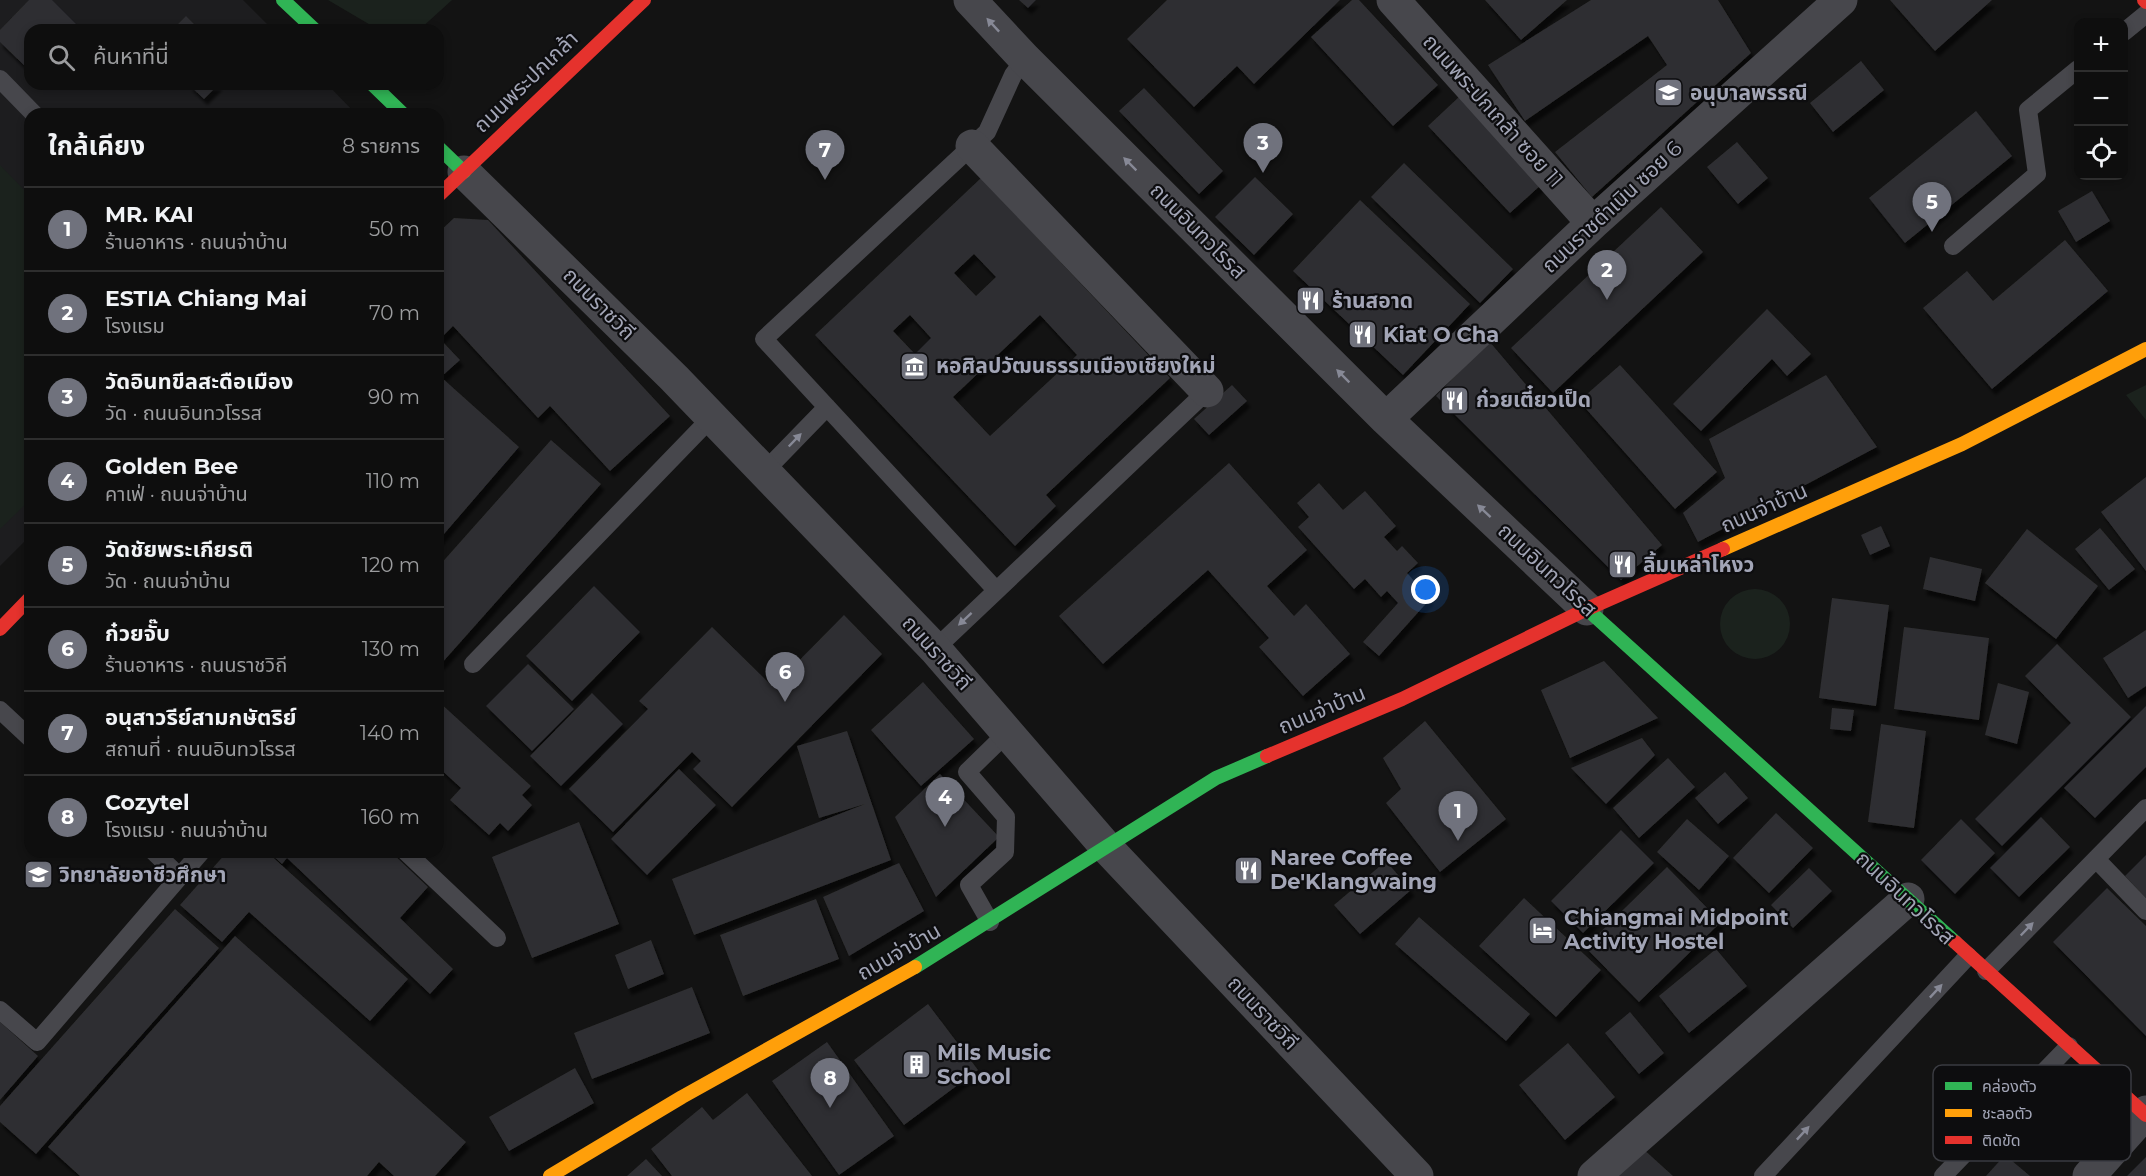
<!DOCTYPE html>
<html lang="th">
<head>
<meta charset="utf-8">
<style>
  :root { --surface:#0e0e0e; --page:#1c1c1c; --text:#f1f3f6; --muted:#9b9c9e; --line:#2e2e2e; --accent:#70727d }
  body { margin:0; font-family:Montserrat,"Noto Sans Thai",sans-serif; background:var(--page); color:var(--text) }
  .controls { position:absolute; right:18px; top:18px; display:grid; overflow:hidden; border-radius:12px; box-shadow:0 3px 9px #0003 }
  .controls button { width:54px; height:54px; display:grid; place-items:center; padding:0; border:0; border-bottom:2px solid var(--line); background:var(--surface); color:var(--text); font:30px sans-serif }
  .you { position:absolute; left:1426px; top:590px; width:21px; height:21px; margin:-15px; border:4px solid #fff; border-radius:50%; background:#1a73e8; box-shadow:0 0 0 9px #1a73e833 }
  .badge { display:grid; place-items:center; width:39px; height:39px; border-radius:50%; background:var(--accent); color:#fff; font-size:20px; font-weight:700 }
  .pin { position:absolute; translate:-50% -50px; filter:drop-shadow(0 2px 3px #0008) }
  .pin::after { content:''; position:absolute; top:32px; width:21px; height:18px; background:inherit; clip-path:polygon(0 0,100% 0,50% 100%) }
  .list { margin:0; padding:0; list-style:none }
  h2 { display:flex; justify-content:space-between; align-items:center; height:78px; margin:0; padding:0 24px; font-size:26px }
  h2 small { font-size:20px; font-weight:400; color:var(--muted) }
  .list li { display:grid; grid-template-columns:39px 1fr auto; gap:18px; align-items:center; box-sizing:border-box; height:84px; padding:0 24px; border-top:2px solid var(--line) }
  .list b { display:block; font-size:22px; white-space:nowrap }
  .list p { margin:0; font-size:20px; white-space:nowrap; color:var(--muted) }
  .list em { font-size:20px; font-style:normal; color:var(--muted) }
  .icon { flex:none; width:33px; height:33px; fill:none; stroke:currentColor; stroke-width:2; stroke-linecap:round; stroke-linejoin:round }
  .map { position:relative; flex:none; width:2146px; height:1176px; overflow:hidden }
  .search { position:absolute; background:var(--surface); box-shadow:0 3px 9px #0003; left:24px; top:24px; width:420px; height:66px; display:flex; align-items:center; gap:15px; box-sizing:border-box; padding:0 21px; border-radius:18px; color:var(--muted); font-size:22px }
  .panel { position:absolute; background:var(--surface); box-shadow:0 3px 9px #0003; left:24px; top:108px; width:420px; height:750px; border-radius:18px }
  .map>svg:first-child { display:block }
</style>
</head>
<body>
<div class="map">
<svg width="2146" height="1176" viewBox="0 0 2146 1176">
  <defs>
    <filter id="shadow"><feDropShadow dx="3.5" dy="6" stdDeviation="1.5" flood-color="#0009"/></filter>
  </defs>
  <rect width="100%" height="100%" fill="#131313"/>
  <path fill="#1d1d1f" d="M0,0H243L273,30H30V84H327L356,114H30V536L0,566Z"/>
  <path fill="#1b221d" d="M328,0H452L419,30H379Z
    M0,165L30,196V500L0,529Z
    M2146,385V420L2126,395Z
    M1720 624a35 35 0 1 1 70 0a35 35 0 1 1-70 0Z"/>
  <path fill="#2f2f31" fill-rule="evenodd" filter="url(#shadow)" d="M29,0H52L82,30H30V71L0,42V30Z
    M1019,0H1036L1028,8Z
    M1167,0H1340L1254,84L1237,66L1194,107L1127,39Z
    M1352,0H1359L1438,85L1393,126L1311,37Z
    M1485,0H1567L1521,40Z
    M1591,0H1718L1751,53L1592,197L1555,152L1667,65L1648,36L1525,121L1488,65Z
    M1890,0H1992L1935,51Z
    M186,16L200,30H172Z
    M1861,61L1884,90L1833,132L1810,103Z
    M188,84H219L204,99Z
    M1144,88L1223,171L1199,194L1119,111Z
    M1460,96L1542,184L1510,213L1428,126Z
    M1976,111L2012,156L1905,243L1869,198Z
    M1737,142L1768,178L1738,204L1707,167Z
    M1404,163L1513,269L1480,303L1371,197Z
    M1255,177L1293,214L1254,255L1215,217Z
    M981,178L1170,378L1046,495L1056,506L1015,546L815,335ZM974,254L996,277L976,296L954,273ZM910,315L931,338L915,354L893,331ZM1040,315L1077,355L990,436L953,397Z
    M2092,191L2110,221L2076,242L2058,211Z
    M1360,200L1470,304L1403,375L1293,271Z
    M1661,207L1703,252L1553,393L1511,348Z
    M454,218L488,220L670,416L610,471L550,406L538,418L453,326L440,339L460,360L441,377L519,447L438,541V233Z
    M2065,240L2108,291L1992,389L1923,308L1967,271L1993,301Z
    M1767,309L1811,354L1787,376L1772,359L1701,431L1673,404Z
    M1489,341L1662,545L1621,580L1436,396Z
    M1620,365L1717,472L1675,509L1579,401Z
    M1826,375L1877,447L1698,542L1683,513L1725,478L1709,439Z
    M1232,385L1247,401L1209,435L1194,419Z
    M551,440L601,484L441,664L438,662V567Z
    M1229,463L1307,550L1267,586L1294,616L1306,604L1350,654L1303,696L1259,647L1269,638L1208,570L1103,664L1059,616Z
    M2146,477V571L2101,512Z
    M1319,483L1343,510L1365,491L1396,526L1384,537L1397,551L1402,546L1418,563L1407,573L1430,599L1379,656L1363,642L1398,603L1387,591L1381,597L1365,579L1354,589L1298,527L1309,517L1297,503Z
    M1881,526L1890,546L1870,555L1861,535Z
    M2100,528L2135,569L2109,590L2075,549Z
    M2027,529L2098,586L2056,639L1985,583Z
    M1930,557L1982,569L1975,601L1923,589Z
    M594,586L640,632L572,701L526,656Z
    M1832,598L1889,605L1876,706L1819,698Z
    M844,615L882,654L732,807L693,769L701,761L692,752L613,832L569,789L648,709L639,701L712,627L773,687Z
    M1904,627L1989,638L1979,720L1894,709Z
    M2146,630V686L2128,698L2103,658Z
    M2057,644L2131,717L2002,846L1975,819L2071,723L2025,676Z
    M1604,661L1658,718L1570,758L1541,690Z
    M528,664L574,709L532,751L486,706Z
    M923,682L974,739L921,786L871,730Z
    M1998,683L2029,692L2017,744L1985,735Z
    M592,693L623,724L561,786L530,756Z
    M438,701L531,786L522,795L532,805L508,831L500,823L489,835L450,800L461,788L438,767Z
    M2146,706V767L2095,818L2064,788Z
    M1832,708L1854,710L1851,731L1830,729Z
    M1425,721L1506,819L1440,872L1386,803L1401,789L1383,758Z
    M1881,724L1926,731L1914,828L1868,822Z
    M847,731L891,860L694,935L672,879L865,804L819,818L797,746Z
    M1642,738L1655,755L1606,804L1571,768Z
    M1668,758L1695,787L1639,838L1613,808Z
    M679,769L716,805L647,875L611,839Z
    M1725,772L1748,798L1718,824L1695,798Z
    M940,774L999,837L936,897L895,817Z
    M1776,813L1813,848L1769,893L1733,858Z
    M2041,817L2070,847L2019,897L1990,868Z
    M1687,819L1729,856L1699,890L1657,852Z
    M1961,819L1995,853L1955,894L1921,860Z
    M579,822L619,924L532,958L492,857Z
    M1621,830L1654,863L1583,933L1551,901Z
    M227,852H267L408,979L370,1021L249,912L222,942L180,905Z
    M269,852H391L428,887L400,918L453,969L430,994L287,858L282,864Z
    M2146,855V898L2125,876Z
    M1386,861L1411,890L1360,934L1334,905Z
    M899,863L924,911L849,956L823,897Z
    M1667,867L1721,922L1639,1002L1585,947Z
    M1809,868L1832,891L1793,928L1771,905Z
    M2107,888L2146,926V1036L2053,942Z
    M1524,898L1601,970L1556,1017L1479,946Z
    M816,899L839,959L743,996L720,935Z
    M175,909L219,948L36,1154L0,1122V1106Z
    M1419,917L1530,1014L1506,1041L1395,944Z
    M235,936L466,1142L435,1176H394L379,1162L367,1176H80L48,1147Z
    M651,940L664,974L628,989L615,955Z
    M1716,949L1747,986L1689,1033L1659,996Z
    M692,987L710,1033L592,1079L574,1033Z
    M928,1004L978,1070L904,1125L854,1060Z
    M1630,1012L1664,1053L1639,1074L1605,1033Z
    M0,1022L38,1056L0,1100Z
    M827,1042L894,1136L839,1175L772,1081Z
    M1568,1043L1615,1097L1565,1140L1519,1085Z
    M575,1068L594,1103L509,1151L489,1117Z
    M747,1093L812,1176H672L651,1149L702,1107L713,1120Z
    M1641,1147L1673,1176H1616Z
    M2005,1155L2030,1176H1986Z
    M2146,1157V1176H2127Z
    M646,1159L662,1176H627Z"/>
  <g fill="none" stroke-linecap="round" stroke-linejoin="round">
    <path stroke="#47474c" stroke-width="18" d="M2124,32L2146,14
      M0,79L34,114
      M1953,246L2037,174L2028,110L2078,69
      M763,473L827,407
      M996,590L764,339L987,132L1013,75L1025,59
      M935,649L1207,391
      M473,664L711,418
      M0,710L30,738
      M154,852L180,877
      M406,852L497,938
      M2096,859L2146,911
      M990,922L969,885L1005,852L1006,817L967,772L1007,733
      M1986,971L2146,808
      M0,1010L37,1042L201,852
      M1763,1176L1968,956
      M1943,1176L2069,1046"/>
    <path stroke="#47474c" stroke-width="33" d="M970,0L1025,59L1386,419L1587,609
      M1393,0L1593,223
      M972,146L1207,391
      M464,172L674,378L935,649L1107,848L1417,1176
      M1386,419L1593,223L1841,0
      M1594,1176L1908,899
      M2089,1176L2146,1112"/>
    <path stroke="#30b455" stroke-width="14" d="M283,0L315,30
      M372,84L403,114
      M438,147L464,172
      M1587,609L1955,942
      M915,967L1216,778L1267,756"/>
    <path stroke="#ff9f0a" stroke-width="14" d="M1723,549L1962,444L2146,349
      M550,1176L682,1097L915,967"/>
    <path stroke="#e5322d" stroke-width="14" d="M2144,0L2146,2
      M438,196L644,0
      M0,629L30,598
      M1267,756L1402,699L1587,609L1723,549
      M1955,942L2146,1115"/>
  </g>
  <defs><path id="oneway-solid" d="M-6-.8H1V-3.2L6.5 0L1 3.2V.8H-6Z" transform="scale(1.5)"/></defs>
  <g fill="#878996">
    <use href="#oneway-solid" transform="translate(993 25) rotate(-133)"/>
    <use href="#oneway-solid" transform="translate(1130 164) rotate(-135)"/>
    <use href="#oneway-solid" transform="translate(1343 376) rotate(-135)"/>
    <use href="#oneway-solid" transform="translate(795 440) rotate(-46)"/>
    <use href="#oneway-solid" transform="translate(1484 511) rotate(-137)"/>
    <use href="#oneway-solid" transform="translate(965 619) rotate(137)"/>
    <use href="#oneway-solid" transform="translate(2027 929) rotate(-46)"/>
    <use href="#oneway-solid" transform="translate(1936 991) rotate(-47)"/>
    <use href="#oneway-solid" transform="translate(1803 1133) rotate(-47)"/>
  </g>
  <defs>
    <symbol id="school-square" viewBox="-11 -11 22 22"><rect x="-9" y="-9" width="18" height="18" rx="4" fill="#70727d" stroke="#0d0d0f"/><path d="M0-5L7-2L0 1L-7-2ZM-4 1L0 2.5L4 1V4Q0 6-4 4Z" fill="#fff"/></symbol>
    <symbol id="restaurant-square" viewBox="-11 -11 22 22"><rect x="-9" y="-9" width="18" height="18" rx="4" fill="#70727d" stroke="#0d0d0f"/><path d="M-5-6h1v4h1v-4h1v4h1v-4h1v5L-1.5 .5V6h-2V.5L-5-1ZM5-6V6H3V1.5H1.5Q1.5-4 5-6Z" fill="#fff"/></symbol>
    <symbol id="museum-square" viewBox="-11 -11 22 22"><rect x="-9" y="-9" width="18" height="18" rx="4" fill="#70727d" stroke="#0d0d0f"/><path d="M0-6L6-3V-2H-6V-3ZM-5-1h2V3h-2ZM-1-1h2V3h-2ZM3-1h2V3H3ZM-6 4H6V6H-6Z" fill="#fff"/></symbol>
    <symbol id="university-square" viewBox="-11 -11 22 22"><rect x="-9" y="-9" width="18" height="18" rx="4" fill="#70727d" stroke="#0d0d0f"/><path d="M0-5L7-2L0 1L-7-2ZM-4 1L0 2.5L4 1V4Q0 6-4 4Z" fill="#fff"/></symbol>
    <symbol id="hotel-square" viewBox="-11 -11 22 22"><rect x="-9" y="-9" width="18" height="18" rx="4" fill="#70727d" stroke="#0d0d0f"/><path d="M-6-4.5h1.5V1H6V5H4.5V3h-9V5H-6ZM-4 0a1.8 1.8 0 1 1 3.6 0ZM.5 0V-2.5h3Q6-2.5 6 0Z" fill="#fff"/></symbol>
    <symbol id="building-square" viewBox="-11 -11 22 22"><rect x="-9" y="-9" width="18" height="18" rx="4" fill="#70727d" stroke="#0d0d0f"/><path d="M-4-6H4V6H1V3H-1V6H-4ZM-2.5-4.3h1.7v1.8h-1.7ZM.8-4.3h1.7v1.8H.8ZM-2.5-1h1.7V.8h-1.7ZM.8-1h1.7V.8H.8Z" fill="#fff"/></symbol>
  </defs>
  <g fill-rule="evenodd">
    <use href="#school-square" x="1652" y="76" width="33" height="33"/>
    <use href="#restaurant-square" x="1294" y="284" width="33" height="33"/>
    <use href="#restaurant-square" x="1346" y="318" width="33" height="33"/>
    <use href="#museum-square" x="898" y="350" width="33" height="33"/>
    <use href="#restaurant-square" x="1438" y="384" width="33" height="33"/>
    <use href="#restaurant-square" x="1606" y="548" width="33" height="33"/>
    <use href="#restaurant-square" x="1232" y="854" width="33" height="33"/>
    <use href="#university-square" x="22" y="858" width="33" height="33"/>
    <use href="#hotel-square" x="1526" y="914" width="33" height="33"/>
    <use href="#building-square" x="900" y="1048" width="33" height="33"/>
  </g>
  <g text-anchor="middle" stroke-width="4.5" stroke-linejoin="round" paint-order="stroke">
    <g font-size="21" fill="#a2a5b6" stroke="#0d0d0f">
      <text transform="translate(526 82) rotate(-44)" y="7">ถนนพระปกเกล้า</text>
      <text transform="translate(1493 111) rotate(48)" y="7">ถนนพระปกเกล้า ซอย 11</text>
      <text transform="translate(1612 207) rotate(-43)" y="7">ถนนราชดำเนิน ซอย 6</text>
      <text transform="translate(1198 231) rotate(45)" y="7">ถนนอินทวโรรส</text>
      <text transform="translate(599 304) rotate(45)" y="7">ถนนราชวิถี</text>
      <text transform="translate(1764 508) rotate(-24)" y="7">ถนนจ่าบ้าน</text>
      <text transform="translate(1547 570) rotate(43)" y="7">ถนนอินทวโรรส</text>
      <text transform="translate(937 653) rotate(48)" y="7">ถนนราชวิถี</text>
      <text transform="translate(1322 710) rotate(-23)" y="7">ถนนจ่าบ้าน</text>
      <text transform="translate(1905 898) rotate(43)" y="7">ถนนอินทวโรรส</text>
      <text transform="translate(899 952) rotate(-30)" y="7">ถนนจ่าบ้าน</text>
      <text transform="translate(1263 1013) rotate(47)" y="7">ถนนราชวิถี</text>
    </g>
    <g font-size="21" font-weight="bold" fill="#a2a5b6" stroke="#0d0d0f" text-anchor="start">
      <text x="1690" y="100">อนุบาลพรรณี</text>
      <text x="1332" y="308">ร้านสอาด</text>
      <text x="1383" y="342">Kiat O Cha</text>
      <text x="936" y="373">หอศิลปวัฒนธรรมเมืองเชียงใหม่</text>
      <text x="1476" y="407">ก๋วยเตี๋ยวเป็ด</text>
      <text x="1643" y="572">ลิ้มเหล่าโหงว</text>
      <text x="1270" y="865">Naree Coffee<tspan x="1270" dy="24">De'Klangwaing</tspan></text>
      <text x="59" y="882">วิทยาลัยอาชีวศึกษา</text>
      <text x="1564" y="925">Chiangmai Midpoint<tspan x="1564" dy="24">Activity Hostel</tspan></text>
      <text x="937" y="1060">Mils Music<tspan x="937" dy="24">School</tspan></text>
    </g>
  </g>
  <rect x="1933" y="1065" width="198" height="96" rx="9" fill="#0d0d0f" stroke="#3a3b41" stroke-width="1.5"/>
  <rect x="1945" y="1082" width="27" height="8" fill="#30b455"/>
  <rect x="1945" y="1109" width="27" height="8" fill="#ff9f0a"/>
  <rect x="1945" y="1136" width="27" height="8" fill="#e5322d"/>
  <g font-size="16" fill="#a2a5b6">
    <text x="1982" y="1092">คล่องตัว</text>
    <text x="1982" y="1119">ชะลอตัว</text>
    <text x="1982" y="1146">ติดขัด</text>
  </g>
</svg>
<div class="controls">
<button>+</button>
<button>−</button>
<button><svg class="icon" aria-label="locate" viewBox="0 0 24 24"><circle cx="12" cy="12" r="6"/><path d="M12 2v4M12 18v4M2 12h4M18 12h4"/></svg></button>
</div>
<div class="you"></div>
<div class="pin badge" style="left:1458px;top:841px">1</div>
<div class="pin badge" style="left:1607px;top:300px">2</div>
<div class="pin badge" style="left:1263px;top:173px">3</div>
<div class="pin badge" style="left:945px;top:827px">4</div>
<div class="pin badge" style="left:1932px;top:232px">5</div>
<div class="pin badge" style="left:785px;top:702px">6</div>
<div class="pin badge" style="left:825px;top:180px">7</div>
<div class="pin badge" style="left:830px;top:1108px">8</div>
<div class="search"><svg class="icon" aria-label="search" viewBox="0 0 24 24"><circle cx="10" cy="10" r="6"/><path d="M15 15l6 6"/></svg>ค้นหาที่นี่</div>
<section class="panel">
<h2>ใกล้เคียง<small>8 รายการ</small></h2>
<ul class="list">
<li><span class="badge">1</span><div><b>MR. KAI</b><p>ร้านอาหาร · ถนนจ่าบ้าน</p></div><em>50 m</em></li>
<li><span class="badge">2</span><div><b>ESTIA Chiang Mai</b><p>โรงแรม</p></div><em>70 m</em></li>
<li><span class="badge">3</span><div><b>วัดอินทขีลสะดือเมือง</b><p>วัด · ถนนอินทวโรรส</p></div><em>90 m</em></li>
<li><span class="badge">4</span><div><b>Golden Bee</b><p>คาเฟ่ · ถนนจ่าบ้าน</p></div><em>110 m</em></li>
<li><span class="badge">5</span><div><b>วัดชัยพระเกียรติ</b><p>วัด · ถนนจ่าบ้าน</p></div><em>120 m</em></li>
<li><span class="badge">6</span><div><b>ก๋วยจั๊บ</b><p>ร้านอาหาร · ถนนราชวิถี</p></div><em>130 m</em></li>
<li><span class="badge">7</span><div><b>อนุสาวรีย์สามกษัตริย์</b><p>สถานที่ · ถนนอินทวโรรส</p></div><em>140 m</em></li>
<li><span class="badge">8</span><div><b>Cozytel</b><p>โรงแรม · ถนนจ่าบ้าน</p></div><em>160 m</em></li>
</ul>
</section>
</div>
</body>
</html>
